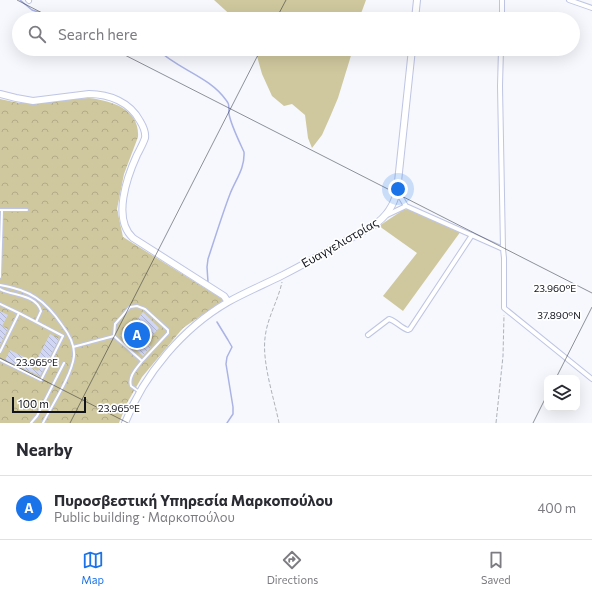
<!DOCTYPE html>
<html lang="en">
<head>
<meta charset="utf-8">
<style>
  :root { --surface:#fff; --page:#f7f7f7; --text:#2b2b33; --muted:#7c7c81; --line:#e1e1e2; --accent:#1a73e8 }
  body { margin:0; font-family:Commissioner,sans-serif; background:var(--page); color:var(--text) }
  .controls { position:absolute; right:12px; bottom:12px; display:grid; overflow:hidden; border-radius:8px; box-shadow:0 4px 16px #0002 }
  .controls button { width:36px; height:36px; display:grid; place-items:center; padding:0; border:0; border-bottom:1px solid var(--line); background:var(--surface); color:var(--text); font:20px sans-serif }
  .scale { position:absolute; left:12px; bottom:10px; width:74px; box-sizing:border-box; padding-left:4px; border:2px solid #10121c; border-top:0; font-size:11px; line-height:14px; white-space:nowrap; color:#10121c; -webkit-text-stroke:3px #fff; paint-order:stroke }
  .you { position:absolute; left:398px; top:189px; width:14px; height:14px; margin:-10px; border:3px solid #fff; border-radius:50%; background:#1a73e8; box-shadow:0 0 0 6px #1a73e833 }
  .badge { display:grid; place-items:center; width:26px; height:26px; border-radius:50%; background:var(--accent); color:#fff; font-size:13px; font-weight:700 }
  .pin { position:absolute; translate:-50% -50%; border:2px solid #fff; box-shadow:0 1px 4px #0006 }
  .list { margin:0; padding:0; list-style:none }
  h2 { display:flex; justify-content:space-between; align-items:center; height:52px; margin:0; padding:0 16px; font-size:17px }
  h2 small { font-size:13px; font-weight:400; color:var(--muted) }
  .list li { display:grid; grid-template-columns:26px 1fr auto; gap:12px; align-items:center; box-sizing:border-box; height:64px; padding:0 16px; border-top:1px solid var(--line) }
  .list b { display:block; font-size:15px; white-space:nowrap }
  .list p { margin:0; font-size:13px; white-space:nowrap; color:var(--muted) }
  .list em { font-size:13px; font-style:normal; color:var(--muted) }
  .icon { flex:none; width:22px; height:22px; fill:none; stroke:currentColor; stroke-width:2; stroke-linecap:round; stroke-linejoin:round }
  .map { position:relative; flex:none; width:592px; height:423px; overflow:hidden }
  .search { position:absolute; background:var(--surface); box-shadow:0 4px 16px #0002; left:12px; right:12px; top:12px; height:44px; display:flex; align-items:center; gap:10px; box-sizing:border-box; padding:0 14px; border-radius:22px; color:var(--muted); font-size:15px }
  .sheet { height:116px; background:var(--surface) }
  nav { display:flex; justify-content:space-around; align-items:center; box-sizing:border-box; height:56px; border-top:1px solid var(--line); background:var(--surface); font-size:11px; color:var(--muted) }
  nav a { display:grid; justify-items:center; gap:2px }
  nav .on { color:var(--accent) }
  .map>svg:first-child { display:block }
</style>
</head>
<body>
<div class="map">
<svg width="592" height="423" viewBox="0 0 592 423">
  <defs>
    <pattern id="park-crowns" width="20" height="18" patternUnits="userSpaceOnUse"><rect width="20" height="18" fill="#cfc89e"/><path d="M2 6a3 3 0 1 1 6 0M12 15a3 3 0 1 1 6 0" fill="none" stroke="#b1ab88"/></pattern>
    <pattern id="building-back-hatch" width="6" height="6" patternUnits="userSpaceOnUse"><rect width="6" height="6" fill="#d0d6f4"/><path d="M-1 5l2 2M0 0l6 6M5-1l2 2" fill="none" stroke="#b2b7d1"/></pattern>
  </defs>
  <rect width="100%" height="100%" fill="#f6f8fe"/>
  <path fill="#cfc89e" d="M214,0H366L359,19H235Z
    M255,49H353L338,98L330,117L322,135L312,148L308,138L305,115L292,104L284,106L272,96L262,74Z
    M408,209L461,231L403,311L383,296L417,253L379,226L403,210Z"/>
  <path fill="url(#park-crowns)" d="M89,98C112,101 140,109 138,137L124,174L117,209L123,237L224,300L183,328L142,377L127,403L119,423H0V99L19,103Z"/>
  <g fill="none" stroke-linecap="round" stroke-linejoin="round">
    <path stroke="#aab3e4" stroke-width="1.5" d="M20,0L32,10L60,19
      M157,49C177,69 209,76 226,100C231,105 228,109 229,114C231,125 239,141 244,152C245,168 236,179 230,194C222,215 215,238 208,259L207,267L208,282
      M217,322L228,340L232,347L227,357L226,364L233,407V414L227,423"/>
  </g>
  <path fill="url(#building-back-hatch)" d="M0,311L8,315L2,326L8,329L0,345Z
    M143,312L159,328L146,342L151,347L143,356L120,336L129,326L130,327L134,324Z
    M50,334L59,339L40,376L5,360L10,350L34,362L31,368L38,371L42,364L36,361Z"/>
  <g fill="none" stroke-linecap="round" stroke-linejoin="round">
    <defs>
      <path id="lane" d="M0,210H27
        M0,277L2,210
        M0,285C30,290 45,300 62,325C69,334 75,344 74,356C72,375 52,405 43,423
        M0,289C12,296 36,294 41,311L36,322
        M0,304L19,313L0,352
        M73,347L114,336L115,324L130,307L137,306L145,309L168,330V333L142,361L114,336
        M0,360L41,380L63,336L19,313
        M138,391L131,386C128,376 137,368 142,361
        M31,423L37,416L64,363"/>
      <path id="street" d="M28,0L29,1
        M569,0L592,8
        M502,19V0
        M501,49L500,86L503,249
        M406,206L503,249L504,258V308L592,379
        M387,215L406,206L397,191
        M368,335L389,319C396,321 401,328 408,330L410,329L472,235"/>
      <path id="secondary" d="M415,19L417,0
        M0,94L16,98L33,101L89,94C109,94 130,102 140,121C143,126 146,132 145,138C143,144 140,149 137,155C127,177 112,219 133,238L224,296L228,302
        M125,423C144,374 183,328 228,302C246,292 265,284 283,275C314,259 344,242 374,225C386,217 394,205 397,191L412,49"/>
    </defs>
    <use href="#lane" stroke="#bfc5e3" stroke-width="4"/>
    <use href="#street" stroke="#bfc5e3" stroke-width="6"/>
    <use href="#secondary" stroke="#bfc5e3" stroke-width="8"/>
    <path stroke="#b0b2b9" stroke-width="1" stroke-dasharray="4 2" stroke-linecap="butt" d="M279,423C274,398 262,363 265,338C267,318 278,301 282,282
      M496,423L503,356L504,315"/>
    <use href="#lane" stroke="#fff" stroke-width="2"/>
    <use href="#street" stroke="#fff" stroke-width="4"/>
    <use href="#secondary" stroke="#fff" stroke-width="6"/>
  </g>
  <path fill="none" stroke="#10121c" stroke-width="1" stroke-opacity="0.45" d="M17,0L54,19M276,19L286,0M113,49L592,293M0,358L128,423M556,378L592,307M70,423L261,49M533,423L547,395"/>
  <g text-anchor="middle" stroke-width="3.5" stroke-linejoin="round" paint-order="stroke">
    <g font-size="12" fill="#10121c" stroke="#fff">
      <text transform="translate(340 243) rotate(-30)" y="4">Ευαγγελιστρίας</text>
    </g>
  </g>
  <g font-size="10" text-anchor="middle" fill="#10121c" stroke="#fff" stroke-width="3.5" stroke-linejoin="round" paint-order="stroke">
    <text x="555" y="292">23.960°E</text>
    <text x="559" y="319">37.890°N</text>
    <text x="37" y="366">23.965°E</text>
    <text x="119" y="412">23.965°E</text>
  </g>
</svg>
<div class="controls">
<button><svg class="icon" aria-label="layers" viewBox="0 0 24 24"><path d="M12 4l9 5-9 5-9-5zM3 14l9 5 9-5"/></svg></button>
</div>
<div class="scale">100 m</div>
<div class="you"></div>
<div class="pin badge" style="left:137px;top:335px">A</div>
<div class="search"><svg class="icon" aria-label="search" viewBox="0 0 24 24"><circle cx="10" cy="10" r="6"/><path d="M15 15l6 6"/></svg>Search here</div>
</div>
<section class="sheet">
<h2>Nearby<small></small></h2>
<ul class="list">
<li><span class="badge">A</span><div><b>Πυροσβεστική Υπηρεσία Μαρκοπούλου</b><p>Public building · Μαρκοπούλου</p></div><em>400 m</em></li>
</ul>
</section>
<nav>
<a class="on"><svg class="icon" aria-label="map" viewBox="0 0 24 24"><path d="M3 6l6-2 6 2 6-2v14l-6 2-6-2-6 2zM9 4v14M15 6v14"/></svg>Map</a>
<a><svg class="icon" aria-label="directions" viewBox="0 0 24 24"><path d="M12 3l9 9-9 9-9-9zM9 14v-3h6M13 9l2 2-2 2"/></svg>Directions</a>
<a><svg class="icon" aria-label="saved" viewBox="0 0 24 24"><path d="M7 4h10v16l-5-4-5 4z"/></svg>Saved</a>
</nav>
</body>
</html>
